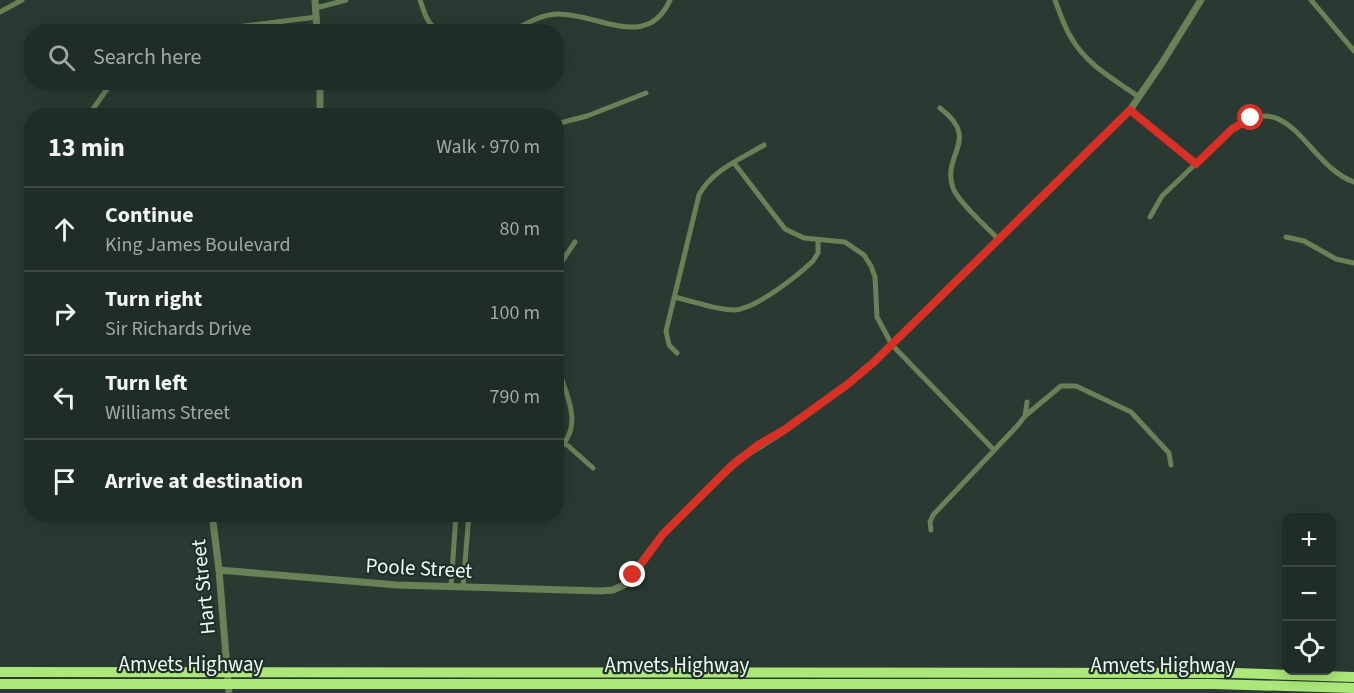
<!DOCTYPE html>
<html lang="en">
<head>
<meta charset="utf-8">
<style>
  :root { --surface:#202c26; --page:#28342e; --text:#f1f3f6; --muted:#a2a7a7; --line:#3d4843 }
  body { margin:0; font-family:"Source Sans 3",sans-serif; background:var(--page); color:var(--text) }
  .controls { position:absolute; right:18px; bottom:18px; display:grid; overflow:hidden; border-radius:12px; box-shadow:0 3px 15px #0003 }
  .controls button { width:54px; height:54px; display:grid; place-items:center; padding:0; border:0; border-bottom:2px solid var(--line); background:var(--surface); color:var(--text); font:30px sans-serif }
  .stop { position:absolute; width:18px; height:18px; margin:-14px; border:4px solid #d93025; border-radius:50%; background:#fff }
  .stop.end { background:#d93025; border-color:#fff; box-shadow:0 2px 6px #0008 }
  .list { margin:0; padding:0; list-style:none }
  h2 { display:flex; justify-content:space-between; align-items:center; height:78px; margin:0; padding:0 24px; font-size:26px }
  h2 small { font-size:20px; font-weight:400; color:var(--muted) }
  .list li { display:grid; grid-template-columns:39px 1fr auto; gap:18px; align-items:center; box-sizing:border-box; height:84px; padding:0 24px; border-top:2px solid var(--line) }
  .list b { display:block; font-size:22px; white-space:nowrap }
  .list p { margin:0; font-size:20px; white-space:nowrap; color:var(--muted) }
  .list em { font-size:20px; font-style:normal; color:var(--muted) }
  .icon { flex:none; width:33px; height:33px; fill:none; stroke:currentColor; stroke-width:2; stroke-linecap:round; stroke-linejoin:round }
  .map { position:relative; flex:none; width:1354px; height:693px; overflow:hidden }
  .search { position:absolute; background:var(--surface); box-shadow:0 3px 15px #0003; left:24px; top:24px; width:540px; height:66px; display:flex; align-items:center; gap:15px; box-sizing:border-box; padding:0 21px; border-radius:24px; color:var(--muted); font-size:22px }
  .panel { position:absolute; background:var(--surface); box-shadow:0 3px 15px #0003; left:24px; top:108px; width:540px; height:414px; border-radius:24px }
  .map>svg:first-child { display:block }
</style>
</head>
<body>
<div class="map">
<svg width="1354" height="693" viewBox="0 0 1354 693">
  <rect width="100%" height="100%" fill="#2a3a32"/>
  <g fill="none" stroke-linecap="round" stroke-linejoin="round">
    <path stroke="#698156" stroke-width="5" d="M420,0C425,14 427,26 442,32
      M1055,0C1060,13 1064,27 1072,39C1087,65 1115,80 1139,97
      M1311,0L1354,51
      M316,8L346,0
      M0,12L22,0
      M196,32L317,17
      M510,32C526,24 539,15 557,14C598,13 647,52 670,0
      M940,108C982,140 941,154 953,188C958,202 988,228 999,240
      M1130,110L1196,164
      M88,116L112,82
      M556,124L587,116L646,93
      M734,163L785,229L804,238L845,242L864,255L871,266L875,277L877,317L892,345L994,450
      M1150,217L1162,196L1232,129C1291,85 1306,165 1354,182
      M1286,237L1304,241L1336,259L1354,263
      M556,270L575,242
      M674,297C693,301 715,310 734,310C756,309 797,276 813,261L818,253V240
      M677,353L669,345L666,331L699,195C712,170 741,159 764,145
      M556,364C566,393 586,428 556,451
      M1025,416L1061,386H1076L1131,412L1169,453L1171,465
      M565,443L593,468
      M931,530L930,522L933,515L1018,425L1025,416L1027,402
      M451,587L456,514
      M463,587L469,514"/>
    <path stroke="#698156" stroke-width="7" d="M315,0L317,32
      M320,82V116
      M212,514L219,570L229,693
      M219,570L397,585L600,591L613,590L624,585L663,534L739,459L785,430L848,384L874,362L1130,110L1162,63L1201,0"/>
    <path stroke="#ace77a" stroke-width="10" d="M0,672L1235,673L1354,677
      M0,684H1213L1354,688"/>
  </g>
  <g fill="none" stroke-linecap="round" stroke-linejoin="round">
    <path stroke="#d93025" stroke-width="8" d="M633,575L663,534L730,467L758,445L784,430L848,384L874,362L1130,110L1196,164L1232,129L1251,118"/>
  </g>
  <g text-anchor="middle" stroke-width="4.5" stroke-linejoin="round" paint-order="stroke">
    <g font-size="21" fill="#eef8f2" stroke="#203028">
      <text transform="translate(419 568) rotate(3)" y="7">Poole Street</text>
      <text transform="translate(203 587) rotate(-96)" y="7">Hart Street</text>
      <text x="191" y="671">Amvets Highway</text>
      <text x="677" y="672">Amvets Highway</text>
      <text x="1163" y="672">Amvets Highway</text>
    </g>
  </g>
</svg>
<div class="controls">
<button>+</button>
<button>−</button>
<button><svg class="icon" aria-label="locate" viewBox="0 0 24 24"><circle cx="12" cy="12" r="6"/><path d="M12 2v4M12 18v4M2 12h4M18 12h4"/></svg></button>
</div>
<div class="stop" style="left:1251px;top:118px"></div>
<div class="stop end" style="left:633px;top:575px"></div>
<div class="search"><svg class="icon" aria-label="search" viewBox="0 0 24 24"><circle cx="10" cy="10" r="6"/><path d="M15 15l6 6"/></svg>Search here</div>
<section class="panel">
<h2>13 min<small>Walk · 970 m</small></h2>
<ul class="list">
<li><svg class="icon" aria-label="ahead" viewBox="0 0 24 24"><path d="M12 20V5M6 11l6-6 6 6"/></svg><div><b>Continue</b><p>King James Boulevard</p></div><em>80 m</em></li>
<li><svg class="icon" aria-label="right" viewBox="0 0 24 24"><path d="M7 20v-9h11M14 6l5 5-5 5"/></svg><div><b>Turn right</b><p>Sir Richards Drive</p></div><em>100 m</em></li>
<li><svg class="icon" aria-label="left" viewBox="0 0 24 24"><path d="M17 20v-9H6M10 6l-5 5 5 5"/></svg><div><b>Turn left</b><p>Williams Street</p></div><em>790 m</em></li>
<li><svg class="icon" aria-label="arrive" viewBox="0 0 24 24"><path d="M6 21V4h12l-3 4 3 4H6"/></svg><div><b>Arrive at destination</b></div></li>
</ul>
</section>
</div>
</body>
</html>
